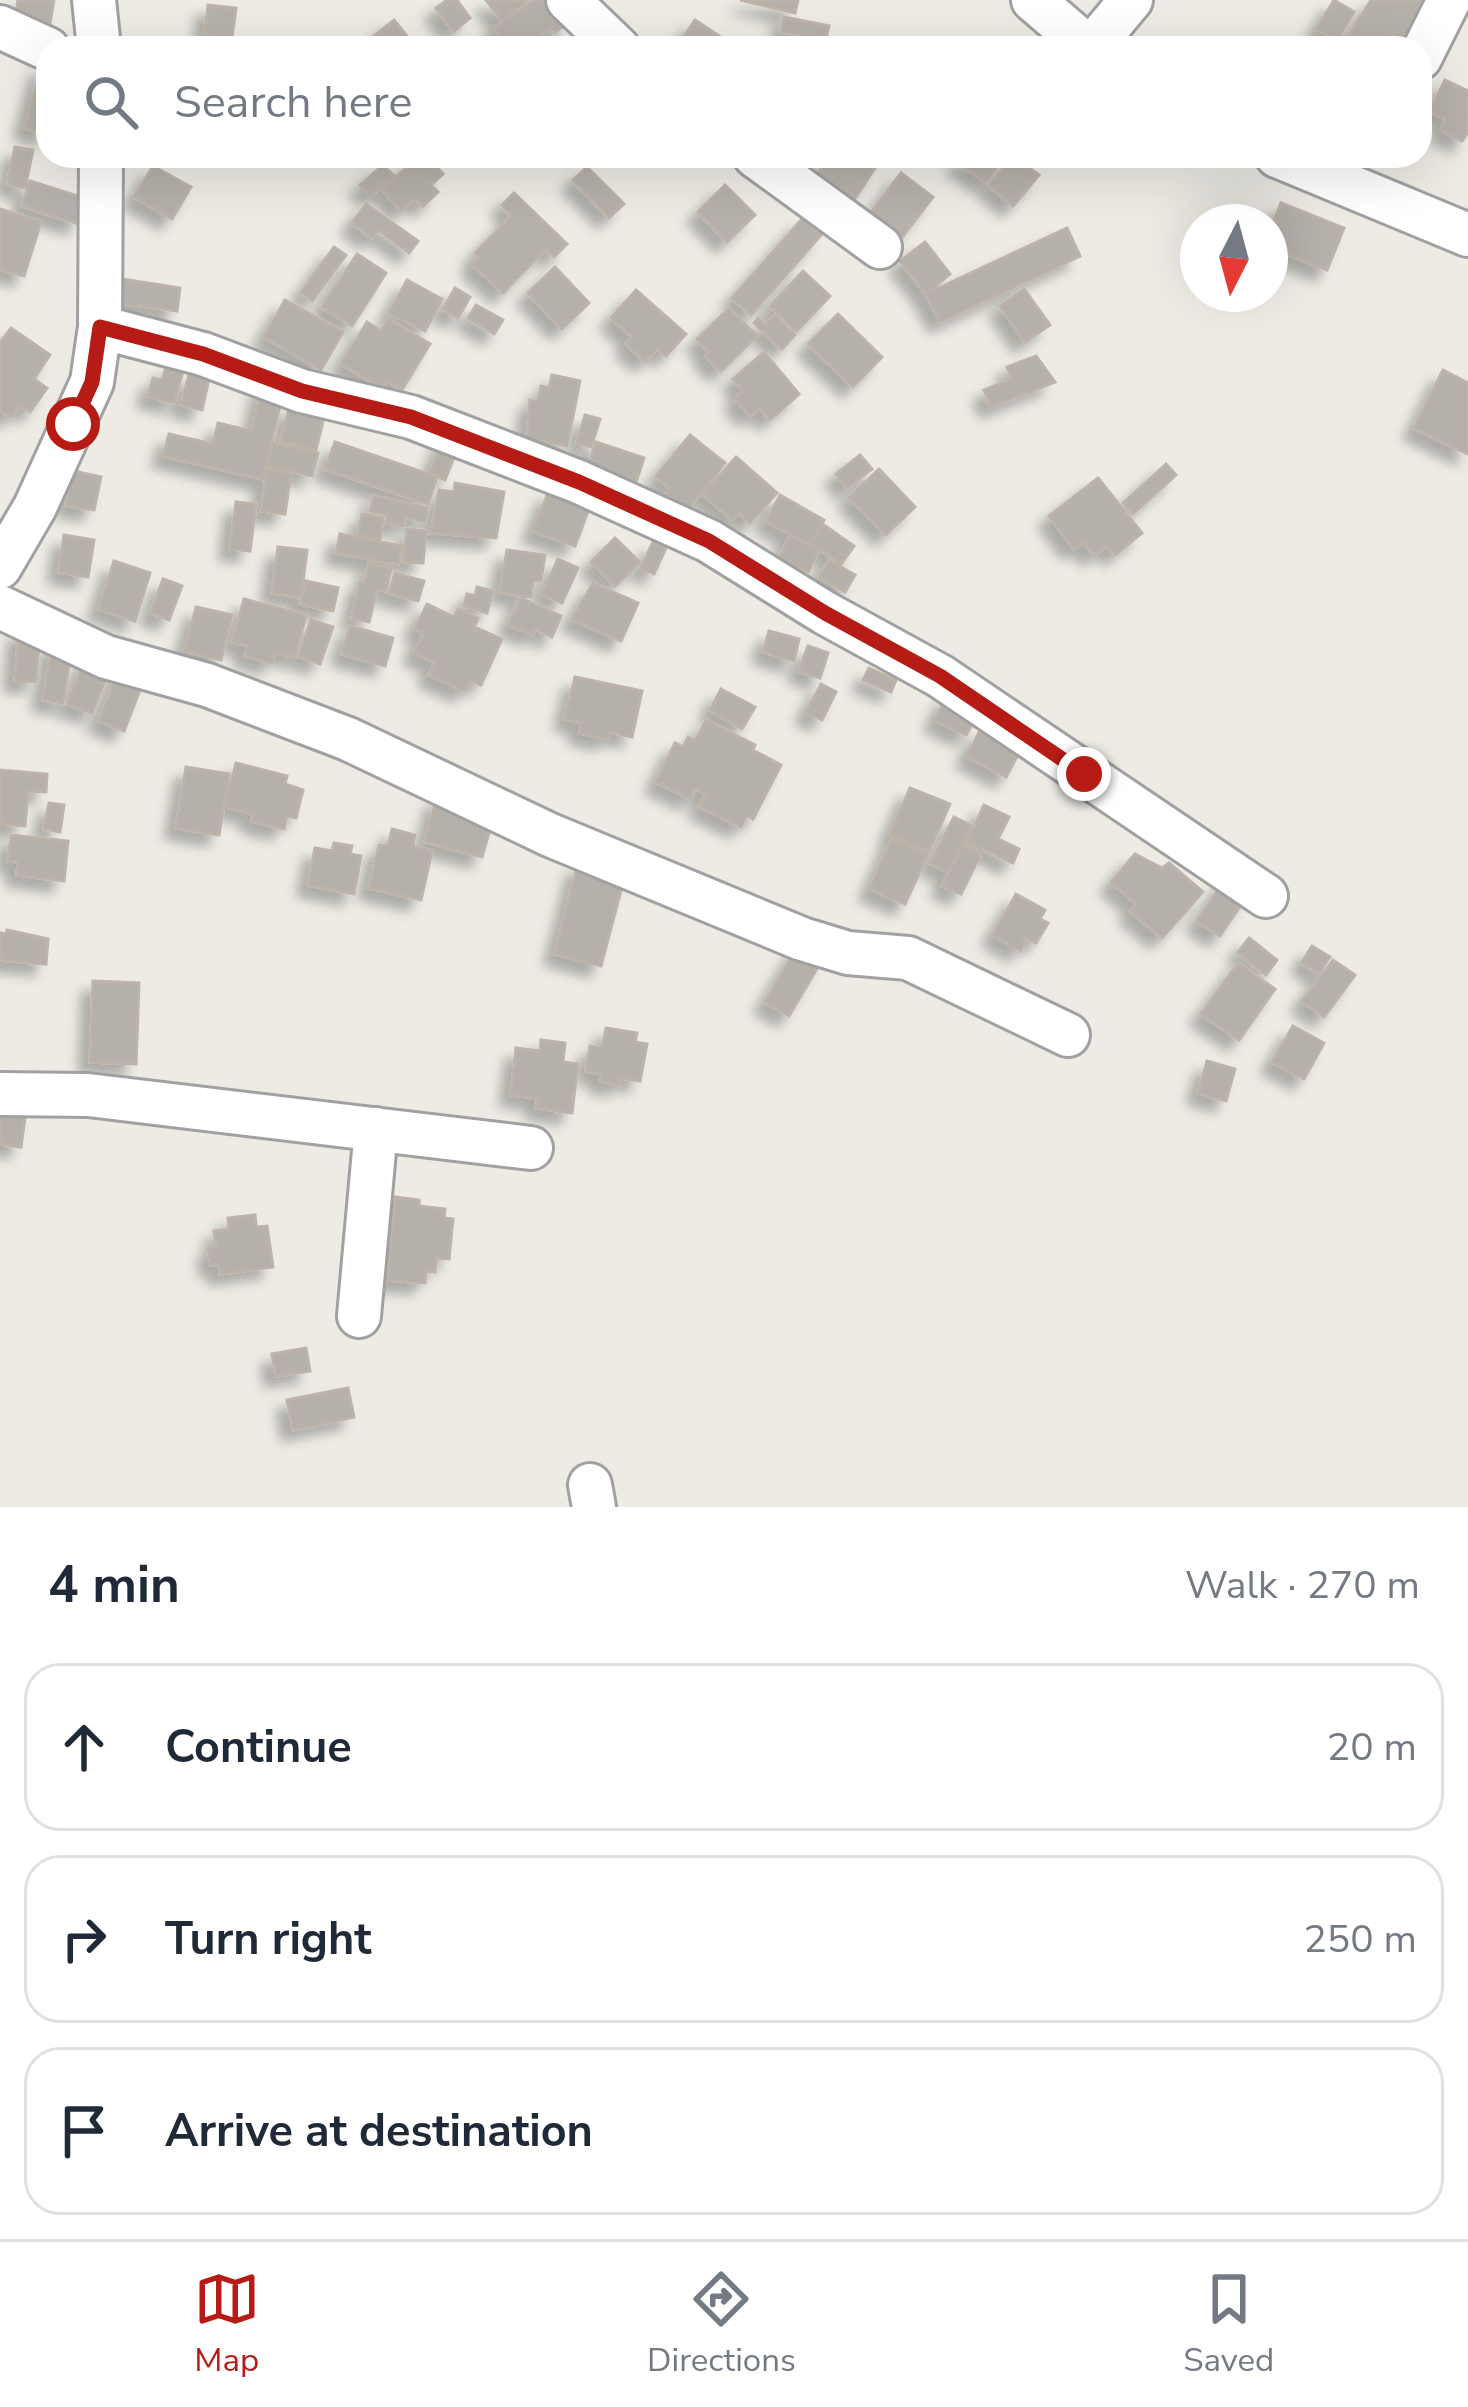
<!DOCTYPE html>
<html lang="en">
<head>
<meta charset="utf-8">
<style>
  :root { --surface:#fff; --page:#f6f6f7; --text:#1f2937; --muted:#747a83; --line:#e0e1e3; --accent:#b61c15 }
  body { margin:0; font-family:"Nunito Sans",sans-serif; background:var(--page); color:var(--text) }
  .compass { position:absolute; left:1180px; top:204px; width:108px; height:108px; border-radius:50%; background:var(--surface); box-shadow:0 12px 48px #0002; rotate:186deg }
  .stop { position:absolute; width:36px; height:36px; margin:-27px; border:9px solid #b61c15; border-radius:50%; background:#fff }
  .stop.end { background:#b61c15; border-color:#fff; box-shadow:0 3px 12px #0008 }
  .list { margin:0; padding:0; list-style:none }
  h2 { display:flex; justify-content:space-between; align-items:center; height:156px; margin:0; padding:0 48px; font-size:51px }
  h2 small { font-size:39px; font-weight:400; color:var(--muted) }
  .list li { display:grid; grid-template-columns:78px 1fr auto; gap:36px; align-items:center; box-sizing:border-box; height:168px; margin:0 24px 24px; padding:0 24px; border:3px solid var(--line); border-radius:36px }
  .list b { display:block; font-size:45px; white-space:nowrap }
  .list em { font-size:39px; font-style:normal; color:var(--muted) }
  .icon { flex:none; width:66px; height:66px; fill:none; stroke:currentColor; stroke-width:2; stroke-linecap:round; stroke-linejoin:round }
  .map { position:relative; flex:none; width:1468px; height:1507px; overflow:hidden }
  .search { position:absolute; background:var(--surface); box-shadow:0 12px 48px #0002; left:36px; right:36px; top:36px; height:132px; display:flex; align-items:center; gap:30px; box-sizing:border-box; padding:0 42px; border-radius:36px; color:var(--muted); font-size:45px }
  .sheet { height:732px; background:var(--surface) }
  nav { display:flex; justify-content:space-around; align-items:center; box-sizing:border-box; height:168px; border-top:3px solid var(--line); background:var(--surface); font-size:33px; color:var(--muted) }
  nav a { display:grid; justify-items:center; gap:6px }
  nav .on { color:var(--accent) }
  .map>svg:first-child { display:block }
</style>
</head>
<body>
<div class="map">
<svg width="1468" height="1507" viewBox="0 0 1468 1507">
  <defs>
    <filter id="shadow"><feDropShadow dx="-11" dy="11" stdDeviation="6" flood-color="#0004"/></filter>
  </defs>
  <rect width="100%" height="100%" fill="#edebe4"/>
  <path fill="#b6b0aa" stroke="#bdb3a8" stroke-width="3" filter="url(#shadow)" d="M18,0H54L50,23L15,18Z
    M447,0H457L470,18L454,31L436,8Z
    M486,0H528L502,21Z
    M534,0H555L571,21L555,32L551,26L522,48H510L494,28Z
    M740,0H798L795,13Z
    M1334,0L1354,12L1337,41L1317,28Z
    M1371,0H1426L1402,48H1369L1349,35Z
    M208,5L236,8L232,37L205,33Z
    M784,17L829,26L826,39L782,31Z
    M394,20L414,45L410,48H386L375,35Z
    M695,20L737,48H676Z
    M42,65L48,66V134L25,128Z
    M1445,80L1468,91V132L1462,141L1441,130L1446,119L1430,111Z
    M15,147L33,150L25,188L7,184Z
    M420,156H427L443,174L431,185L438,192L423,206L416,198L401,211L382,189Z
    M829,156H864L877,165L852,203L814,179Z
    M962,156H1005L986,182L958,162Z
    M1013,156L1039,175L1013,206L989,185Z
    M383,165L394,176L371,196L360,185Z
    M153,166L191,187L172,219L134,197Z
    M587,167L624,204L609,218L573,180Z
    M901,173L933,197L900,240L868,216Z
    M30,181L87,199L78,224L22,206Z
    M725,185L755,215L727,242L698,212Z
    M514,193L567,244L554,257L546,249L503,293L472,264L479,257L475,253L512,215L502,205Z
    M1281,203L1344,228L1327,270L1270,247V230Z
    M366,204L418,241L409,253L378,230L372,238L352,223Z
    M0,209L41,222L24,276L0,269Z
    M803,218L821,235L751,315L732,298Z
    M1067,228L1080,256L940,322L926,294Z
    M925,242L950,274L926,294L900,261Z
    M334,247L346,255L312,301L301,292Z
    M357,254L386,273L352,326L322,307Z
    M555,267L589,303L562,329L528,293Z
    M803,271L830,296L797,331L770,306Z
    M122,279L180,288L177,311L119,303Z
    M407,280L442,299L425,331L389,313Z
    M455,288L470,297L458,318L443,309Z
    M1024,289L1050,325L1025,342L1000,306Z
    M636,290L686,334L666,356L657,349L645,361L626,344L632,337L611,318Z
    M285,300L343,332L321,370L264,337Z
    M476,305L503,320L494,334L468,318Z
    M729,308L757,336L721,371L705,356L709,352L697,339Z
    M838,314L882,357L853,387L808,344Z
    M775,315L795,335L782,349L754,323L758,318L765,325Z
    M389,319L430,344L402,390L387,380L382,388L341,364L367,322L381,331Z
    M11,328L50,355L34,379L47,388L30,412L20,405L11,417L0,410V343Z
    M764,352L799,394L770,420L760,408L750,416L735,398L744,391L733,379Z
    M1036,356L1055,382L991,407L984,390L1012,379L1007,367Z
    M166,367L183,371L174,403L148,396L153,378L162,380Z
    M1443,370L1468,383V454L1414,428Z
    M189,374L209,379L202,410L181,405Z
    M552,375L580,381L567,446L527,438L530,400L538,402L541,386L549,388Z
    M263,383L284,388L263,479L163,456L169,434L213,444L218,423L252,431Z
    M290,405L325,413L316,450L281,441Z
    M585,415L600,419L591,447L577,442Z
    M690,435L725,463L685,513L664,496L670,488L656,476Z
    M444,438L459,444L445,480L430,473Z
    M335,442L437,477L428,504L325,469Z
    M596,442L644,458L636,482L588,467Z
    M272,443L318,453L312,476L267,466Z
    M860,455L872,469L847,488L836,474Z
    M736,457L777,493L750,523L739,513L732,520L703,494Z
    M1166,464L1176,475L1133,514L1123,503Z
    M879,469L915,507L886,535L849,497Z
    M267,470L291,473L285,514L261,511Z
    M73,471L101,477L94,510L66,505Z
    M1098,478L1142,533L1115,555L1107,545L1094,555L1083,542L1074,549L1049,516Z
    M455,483L504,492L496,538L431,533L439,490L454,492Z
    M549,491L590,506L575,546L533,531Z
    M780,495L824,520L810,545L766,521Z
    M374,496L428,508L425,522L405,517L403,526L386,523L388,515L370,511Z
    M236,502L256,504L250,551L230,549Z
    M362,514L383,518L380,539L358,535Z
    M824,525L854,546L841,564L811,543Z
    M407,529L426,531L423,563L403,562Z
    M340,534L402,546L398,564L336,553Z
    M64,535L94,540L88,577L59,572Z
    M790,535L819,550L808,572L779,558Z
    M615,538L640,562L615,586L591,562Z
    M653,542L666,548L654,574L641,568Z
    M278,547L307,550L301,597L272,593Z
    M507,550L545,555L541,581H533L531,597L500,592Z
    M558,559L578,568L562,603L542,594Z
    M829,560L855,575L845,592L819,577Z
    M114,561L150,573L135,621L99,609Z
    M369,564L391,569L386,591L377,589L369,622L352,618L360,582L365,583Z
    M395,573L424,581L418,601L389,593Z
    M163,579L182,586L169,620L151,613Z
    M306,581L338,588L333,611L301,604Z
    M593,583L638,603L621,641L572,619Z
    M477,587L493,591L487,613L464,606L467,594L475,596Z
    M521,598L561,616L552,637L535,629L533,635L509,625Z
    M244,599L306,615L295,657L275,652L272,663L245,656L248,646L232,642Z
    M427,604L454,617L458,609L478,618L474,627L502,639L481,685L470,680L465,691L429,675L435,662L414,653L424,633L415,629Z
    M196,607L232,615L221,660L185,651Z
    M311,620L333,627L320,664L299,656Z
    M350,626L393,638L385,666L342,654Z
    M19,630L40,631L36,682L15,681Z
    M769,631L799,639L794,661L763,652Z
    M53,641L72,645L63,703L43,700Z
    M808,646L828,653L820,678L799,671Z
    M86,657L111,666L92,713L67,704Z
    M120,667L145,677L124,731L99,721Z
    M869,668L896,680L891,692L863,680Z
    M575,677L642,691L632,737L609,732L608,739L580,733L582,723L565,719Z
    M821,684L836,692L822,720L806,712Z
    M721,689L755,707L742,729L710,710Z
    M948,694L980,710L966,735L935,720Z
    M706,720L755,745L753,750L781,765L753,819L747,815L741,827L699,806L706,794L695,789L691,799L656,782L675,743L683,747L688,737L695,741Z
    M980,730L1020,751L1006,777L967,756Z
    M236,763L287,776L285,784L303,790L296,818L287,816L284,829L252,821L254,814L225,806Z
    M186,767L229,774L219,835L176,828Z
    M0,770L47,774L46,792L28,791L25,826L0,824Z
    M910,788L950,804L929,851L890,834Z
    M437,796L495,812L482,857L425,842Z
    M49,803L64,805L60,832L44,829Z
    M984,805L1009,817L998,839L1019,849L1013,863L967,842Z
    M954,817L972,826L948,872L930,863Z
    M392,829L415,835L413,846L432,851L421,900L369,888L379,845L388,846Z
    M11,835L68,841L64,881L17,875L18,862L8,861Z
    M892,838L928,854L905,904L870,889Z
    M334,843L352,846L350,854L361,856L354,894L308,885L315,848L332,851Z
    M963,845L981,854L961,894L942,886Z
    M1135,854L1162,868L1169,863L1203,892L1162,938L1130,911L1137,904L1111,882Z
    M578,863L625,875L601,966L555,954Z
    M1226,878L1249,893L1220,936L1197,921Z
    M1016,894L1045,910L1040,919L1048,923L1036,943L1025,937L1021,951L993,935Z
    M7,930L48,939L46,964L0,960V933L6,934Z
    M1249,938L1277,960L1266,975L1238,952Z
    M798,946L822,960L789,1016L765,1002Z
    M1312,946L1330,957L1319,973L1302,962Z
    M1333,960L1355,975L1324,1017L1302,1001Z
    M1238,963L1275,989L1239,1040L1201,1014Z
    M93,981L139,983L136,1064L90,1062Z
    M1293,1026L1324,1043L1304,1079L1272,1062Z
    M606,1028L637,1033L635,1042L647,1044L640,1081L620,1078L619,1085L600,1081L601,1074L586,1071L590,1046L602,1048Z
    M541,1040L565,1043L563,1062L578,1064L572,1113L536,1108L538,1098L511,1095L516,1048L540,1051Z
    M1207,1061L1235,1069L1226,1101L1198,1093Z
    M0,1106L26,1110L21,1147L0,1144Z
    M395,1197L419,1200V1206L445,1209L444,1218L453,1219L449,1259L436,1258L435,1272L426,1271L425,1283L387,1280Z
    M255,1215L256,1227L267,1226L273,1267L220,1274L219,1264L211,1265L208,1249L217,1247L214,1231L229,1229L228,1218Z
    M306,1348L310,1371L276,1376L272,1354Z
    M348,1388L354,1417L293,1430L287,1400Z"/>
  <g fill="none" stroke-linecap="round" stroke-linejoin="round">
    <defs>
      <path id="minor" d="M94,0L99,48
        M568,0L618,48
        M1033,0L1089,48
        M0,27L48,49
        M1091,48L1131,0
        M1420,58L1449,0
        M755,156L880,247
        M1277,156L1468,235
        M100,327L203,354L302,391L411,417L579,482L709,541L825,613L940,676L1266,896
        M0,567L35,507L92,382L100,327L101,156
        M0,607L106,657L207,685L348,739L550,835L802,939L848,953L908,958L1068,1035
        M0,1094L88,1095L531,1148
        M359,1316L376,1129
        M590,1485L594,1507"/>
    </defs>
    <use href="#minor" stroke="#a1a1a1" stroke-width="48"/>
    <use href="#minor" stroke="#fff" stroke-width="42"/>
  </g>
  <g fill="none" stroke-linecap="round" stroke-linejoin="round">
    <path stroke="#b61c15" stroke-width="15" d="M73,424L92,382L100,327L203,354L302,391L411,417L579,482L709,541L825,613L940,676L1084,774"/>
  </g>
</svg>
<svg class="compass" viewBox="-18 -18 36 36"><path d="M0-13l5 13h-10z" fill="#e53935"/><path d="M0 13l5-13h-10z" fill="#747a83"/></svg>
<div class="stop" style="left:73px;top:424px"></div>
<div class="stop end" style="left:1084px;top:774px"></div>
<div class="search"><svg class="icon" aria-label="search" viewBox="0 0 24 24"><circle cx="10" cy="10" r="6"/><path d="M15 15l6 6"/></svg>Search here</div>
</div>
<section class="sheet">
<h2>4 min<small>Walk · 270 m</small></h2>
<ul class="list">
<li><svg class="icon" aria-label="ahead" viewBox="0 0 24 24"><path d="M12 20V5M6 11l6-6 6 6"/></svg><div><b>Continue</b></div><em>20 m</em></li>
<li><svg class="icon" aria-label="right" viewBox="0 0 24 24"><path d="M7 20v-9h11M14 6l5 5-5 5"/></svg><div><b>Turn right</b></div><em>250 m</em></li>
<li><svg class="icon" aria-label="arrive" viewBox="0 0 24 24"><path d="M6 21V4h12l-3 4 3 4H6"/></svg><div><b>Arrive at destination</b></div></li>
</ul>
</section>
<nav>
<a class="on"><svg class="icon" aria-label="map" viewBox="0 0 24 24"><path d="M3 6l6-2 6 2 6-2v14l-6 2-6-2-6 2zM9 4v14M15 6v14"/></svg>Map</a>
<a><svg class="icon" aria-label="directions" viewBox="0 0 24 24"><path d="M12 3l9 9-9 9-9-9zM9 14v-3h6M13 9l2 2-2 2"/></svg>Directions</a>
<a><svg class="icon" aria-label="saved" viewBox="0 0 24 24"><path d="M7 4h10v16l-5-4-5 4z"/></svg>Saved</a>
</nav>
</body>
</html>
